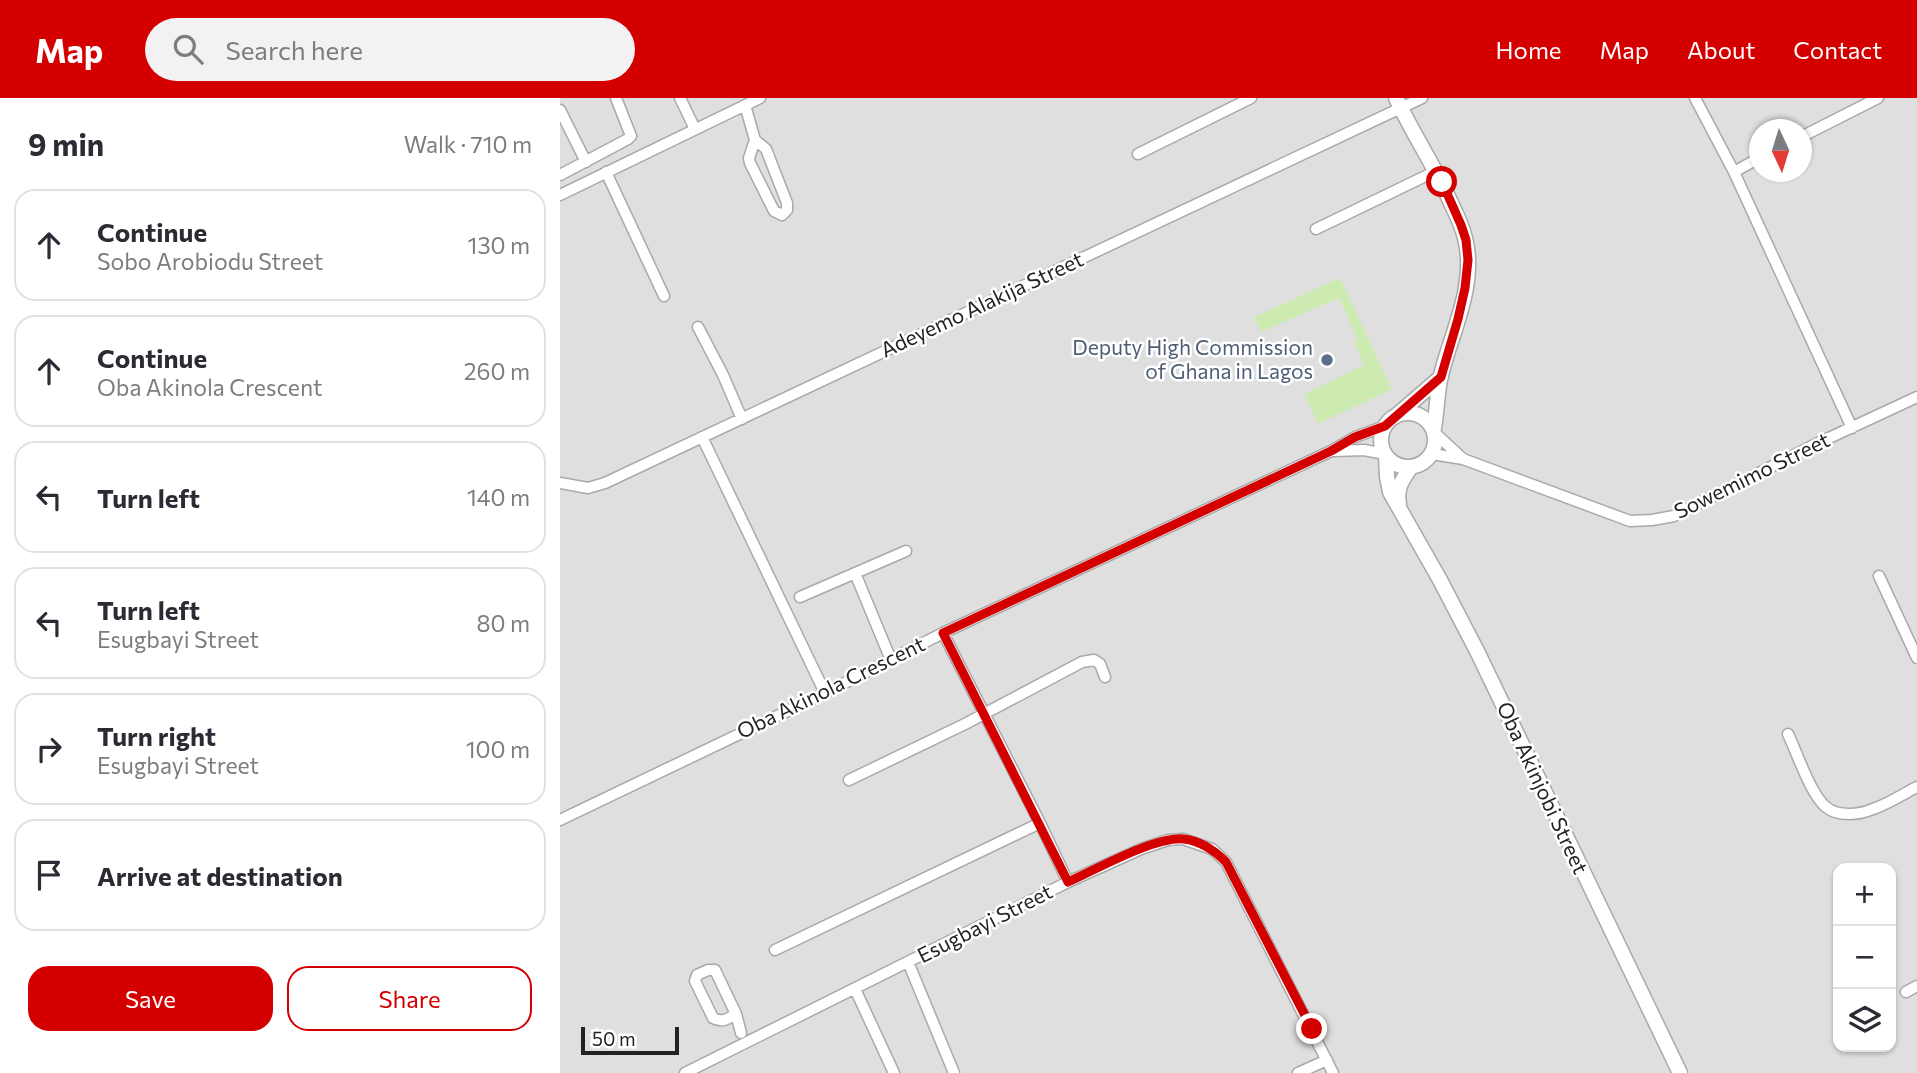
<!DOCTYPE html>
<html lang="en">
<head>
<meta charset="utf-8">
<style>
  :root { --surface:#fff; --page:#f2f2f3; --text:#2b2b33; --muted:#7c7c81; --line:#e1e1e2; --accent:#d40000 }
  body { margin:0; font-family:Commissioner,sans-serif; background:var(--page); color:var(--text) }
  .controls { position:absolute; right:21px; bottom:21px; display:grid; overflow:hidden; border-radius:14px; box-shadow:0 2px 5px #0004 }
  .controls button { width:63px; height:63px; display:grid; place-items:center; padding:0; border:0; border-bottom:2px solid var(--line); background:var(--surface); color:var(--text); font:35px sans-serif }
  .compass { position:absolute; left:1189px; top:21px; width:63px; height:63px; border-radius:50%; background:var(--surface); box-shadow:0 2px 5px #0004; rotate:176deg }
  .scale { position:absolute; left:21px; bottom:18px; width:98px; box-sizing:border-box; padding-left:7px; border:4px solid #222; border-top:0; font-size:19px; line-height:24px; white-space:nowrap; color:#222; -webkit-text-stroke:5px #fff; paint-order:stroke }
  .stop { position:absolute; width:21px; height:21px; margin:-16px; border:5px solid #d40000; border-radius:50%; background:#fff }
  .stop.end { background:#d40000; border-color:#fff; box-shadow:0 2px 7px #0008 }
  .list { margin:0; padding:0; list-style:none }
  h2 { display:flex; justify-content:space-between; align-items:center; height:91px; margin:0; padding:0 28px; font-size:30px }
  h2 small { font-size:23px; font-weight:400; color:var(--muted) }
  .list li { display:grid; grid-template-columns:46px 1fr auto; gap:21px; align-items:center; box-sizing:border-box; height:112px; margin:0 14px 14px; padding:0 14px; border:2px solid var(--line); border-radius:21px }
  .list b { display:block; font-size:26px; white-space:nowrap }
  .list p { margin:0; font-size:23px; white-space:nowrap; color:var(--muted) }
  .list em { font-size:23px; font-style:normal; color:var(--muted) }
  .actions { display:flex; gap:14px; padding:21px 28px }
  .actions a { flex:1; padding:16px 0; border:2px solid var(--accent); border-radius:21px; text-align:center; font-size:24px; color:var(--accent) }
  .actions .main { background:var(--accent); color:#fff }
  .icon { flex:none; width:38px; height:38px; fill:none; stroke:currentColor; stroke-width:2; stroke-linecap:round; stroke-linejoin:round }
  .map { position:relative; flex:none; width:1357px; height:975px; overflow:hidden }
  header { display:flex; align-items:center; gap:42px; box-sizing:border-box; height:98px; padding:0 35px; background:var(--accent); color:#fff }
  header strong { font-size:33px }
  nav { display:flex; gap:38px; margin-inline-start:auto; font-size:24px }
  .search { width:490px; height:63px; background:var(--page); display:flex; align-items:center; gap:18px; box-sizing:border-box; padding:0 24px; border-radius:38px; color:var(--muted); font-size:26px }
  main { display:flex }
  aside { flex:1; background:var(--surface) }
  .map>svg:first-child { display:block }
</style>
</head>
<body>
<header>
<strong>Map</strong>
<div class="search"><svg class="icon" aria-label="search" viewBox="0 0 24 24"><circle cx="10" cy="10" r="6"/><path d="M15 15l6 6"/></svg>Search here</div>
<nav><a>Home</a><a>Map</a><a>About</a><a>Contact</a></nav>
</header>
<main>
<aside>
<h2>9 min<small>Walk · 710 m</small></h2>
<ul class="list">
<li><svg class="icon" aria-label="ahead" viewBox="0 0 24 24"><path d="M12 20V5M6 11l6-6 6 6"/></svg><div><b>Continue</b><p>Sobo Arobiodu Street</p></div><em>130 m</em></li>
<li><svg class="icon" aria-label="ahead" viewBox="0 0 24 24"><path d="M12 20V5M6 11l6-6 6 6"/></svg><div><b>Continue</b><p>Oba Akinola Crescent</p></div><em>260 m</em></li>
<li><svg class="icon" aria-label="left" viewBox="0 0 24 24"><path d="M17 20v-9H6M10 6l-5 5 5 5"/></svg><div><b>Turn left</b></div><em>140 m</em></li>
<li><svg class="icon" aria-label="left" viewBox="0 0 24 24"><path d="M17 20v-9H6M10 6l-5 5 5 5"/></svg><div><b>Turn left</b><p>Esugbayi Street</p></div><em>80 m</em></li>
<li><svg class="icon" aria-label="right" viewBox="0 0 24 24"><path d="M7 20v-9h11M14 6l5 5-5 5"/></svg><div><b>Turn right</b><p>Esugbayi Street</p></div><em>100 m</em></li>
<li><svg class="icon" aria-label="arrive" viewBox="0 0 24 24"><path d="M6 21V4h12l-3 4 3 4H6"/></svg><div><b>Arrive at destination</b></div></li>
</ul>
<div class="actions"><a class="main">Save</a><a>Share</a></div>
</aside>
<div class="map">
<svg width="1357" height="975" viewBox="0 0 1357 975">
  <rect width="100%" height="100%" fill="#f2efe9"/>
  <path fill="#e0dfdf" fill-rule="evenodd" d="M0,0H1357V975H0ZM1199,32H1241V74H1199ZM1278,770H1331V949H1278Z"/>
  <path fill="#cdebb0" d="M780,180L832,291L758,326L744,296L804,267L794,244L798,242L779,200L701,234L694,219Z"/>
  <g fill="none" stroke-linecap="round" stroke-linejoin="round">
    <defs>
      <path id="minor" d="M120,0L135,31
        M1135,0L1174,74L1292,330
        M185,7L195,42L189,60L190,65L214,113L222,117L227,112V105L206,51L195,42
        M0,12L26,64
        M1241,39L1318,0
        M578,56L691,0
        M46,74L104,198
        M1174,74L1199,60
        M0,77L68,41L71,38L56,0
        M0,97L200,0
        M756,131L876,73
        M138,229L163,277L182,321
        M875,335L903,361
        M142,339L265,595
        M774,353L804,352L825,356
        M872,356L903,361L1070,423L1092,422L1114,418L1256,346L1357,299
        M0,385L28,390L45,385L862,0
        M295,475L331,562
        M1319,478L1357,560
        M240,499L346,453
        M383,535L480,725L508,784
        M1228,636C1237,655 1251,697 1266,709C1278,719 1299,717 1313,711C1328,706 1343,696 1357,689
        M289,682L405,626L522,564L534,562L540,566L545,579
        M0,722L265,595L383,535L771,353L795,339L825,328
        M215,852L480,725
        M348,864L394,975
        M295,891L334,975
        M1346,894L1357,888
        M176,916C168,921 162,925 153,920L135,883L137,877L148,872H155L176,916L181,935
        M125,975L508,784L581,751L608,742L623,741L652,751L666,764L773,975
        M738,975L767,962"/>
      <path id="tertiary" d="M836,0C853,36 875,69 891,105C897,117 902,128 905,140C917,186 892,233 881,277C877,294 877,313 874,330
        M821 342a27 27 0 1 1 54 0a27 27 0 1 1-54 0Z
        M837,317L881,279
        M826,358L827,379L830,394L880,482L917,553L1120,975
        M839,406C836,390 842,382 851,369"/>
    </defs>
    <use href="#minor" stroke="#a9a9a9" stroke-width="13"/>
    <use href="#tertiary" stroke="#a9a9a9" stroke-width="17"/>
    <use href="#minor" stroke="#fff" stroke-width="10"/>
    <use href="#tertiary" stroke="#fff" stroke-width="14"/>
  </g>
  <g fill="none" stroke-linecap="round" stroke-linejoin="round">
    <path stroke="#d40000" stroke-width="9" d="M752,931L666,764C654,752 641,743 624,741C595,738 535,772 508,784L383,535L771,353L795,339L825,328L881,279L898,221L905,190L908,162L906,142L901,127L882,84"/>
  </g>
  <circle fill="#5c6f8a" stroke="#fff" stroke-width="2.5" cx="767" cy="262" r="7"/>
  <g text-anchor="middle" stroke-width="5" stroke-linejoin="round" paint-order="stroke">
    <g font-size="21" fill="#222" stroke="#fff">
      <text transform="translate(422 207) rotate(-25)" y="7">Adeyemo Alakija Street</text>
      <text transform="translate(1192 378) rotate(-26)" y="7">Sowemimo Street</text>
      <text transform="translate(271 590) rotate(-26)" y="7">Oba Akinola Crescent</text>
      <text transform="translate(982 690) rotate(65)" y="7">Oba Akinjobi Street</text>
      <text transform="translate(425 826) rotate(-27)" y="7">Esugbayi Street</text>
    </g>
    <g font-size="21" fill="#4e5e75" stroke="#fff" text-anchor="end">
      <text x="753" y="257">Deputy High Commission<tspan x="753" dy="24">of Ghana in Lagos</tspan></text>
    </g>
  </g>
</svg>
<div class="controls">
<button>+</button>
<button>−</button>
<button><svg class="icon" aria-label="layers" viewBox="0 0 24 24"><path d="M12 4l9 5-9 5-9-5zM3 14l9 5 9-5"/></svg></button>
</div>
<svg class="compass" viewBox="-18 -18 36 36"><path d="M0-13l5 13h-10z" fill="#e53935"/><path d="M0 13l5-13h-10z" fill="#7c7c81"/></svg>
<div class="scale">50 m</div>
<div class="stop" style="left:882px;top:84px"></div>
<div class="stop end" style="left:752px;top:931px"></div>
</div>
</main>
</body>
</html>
